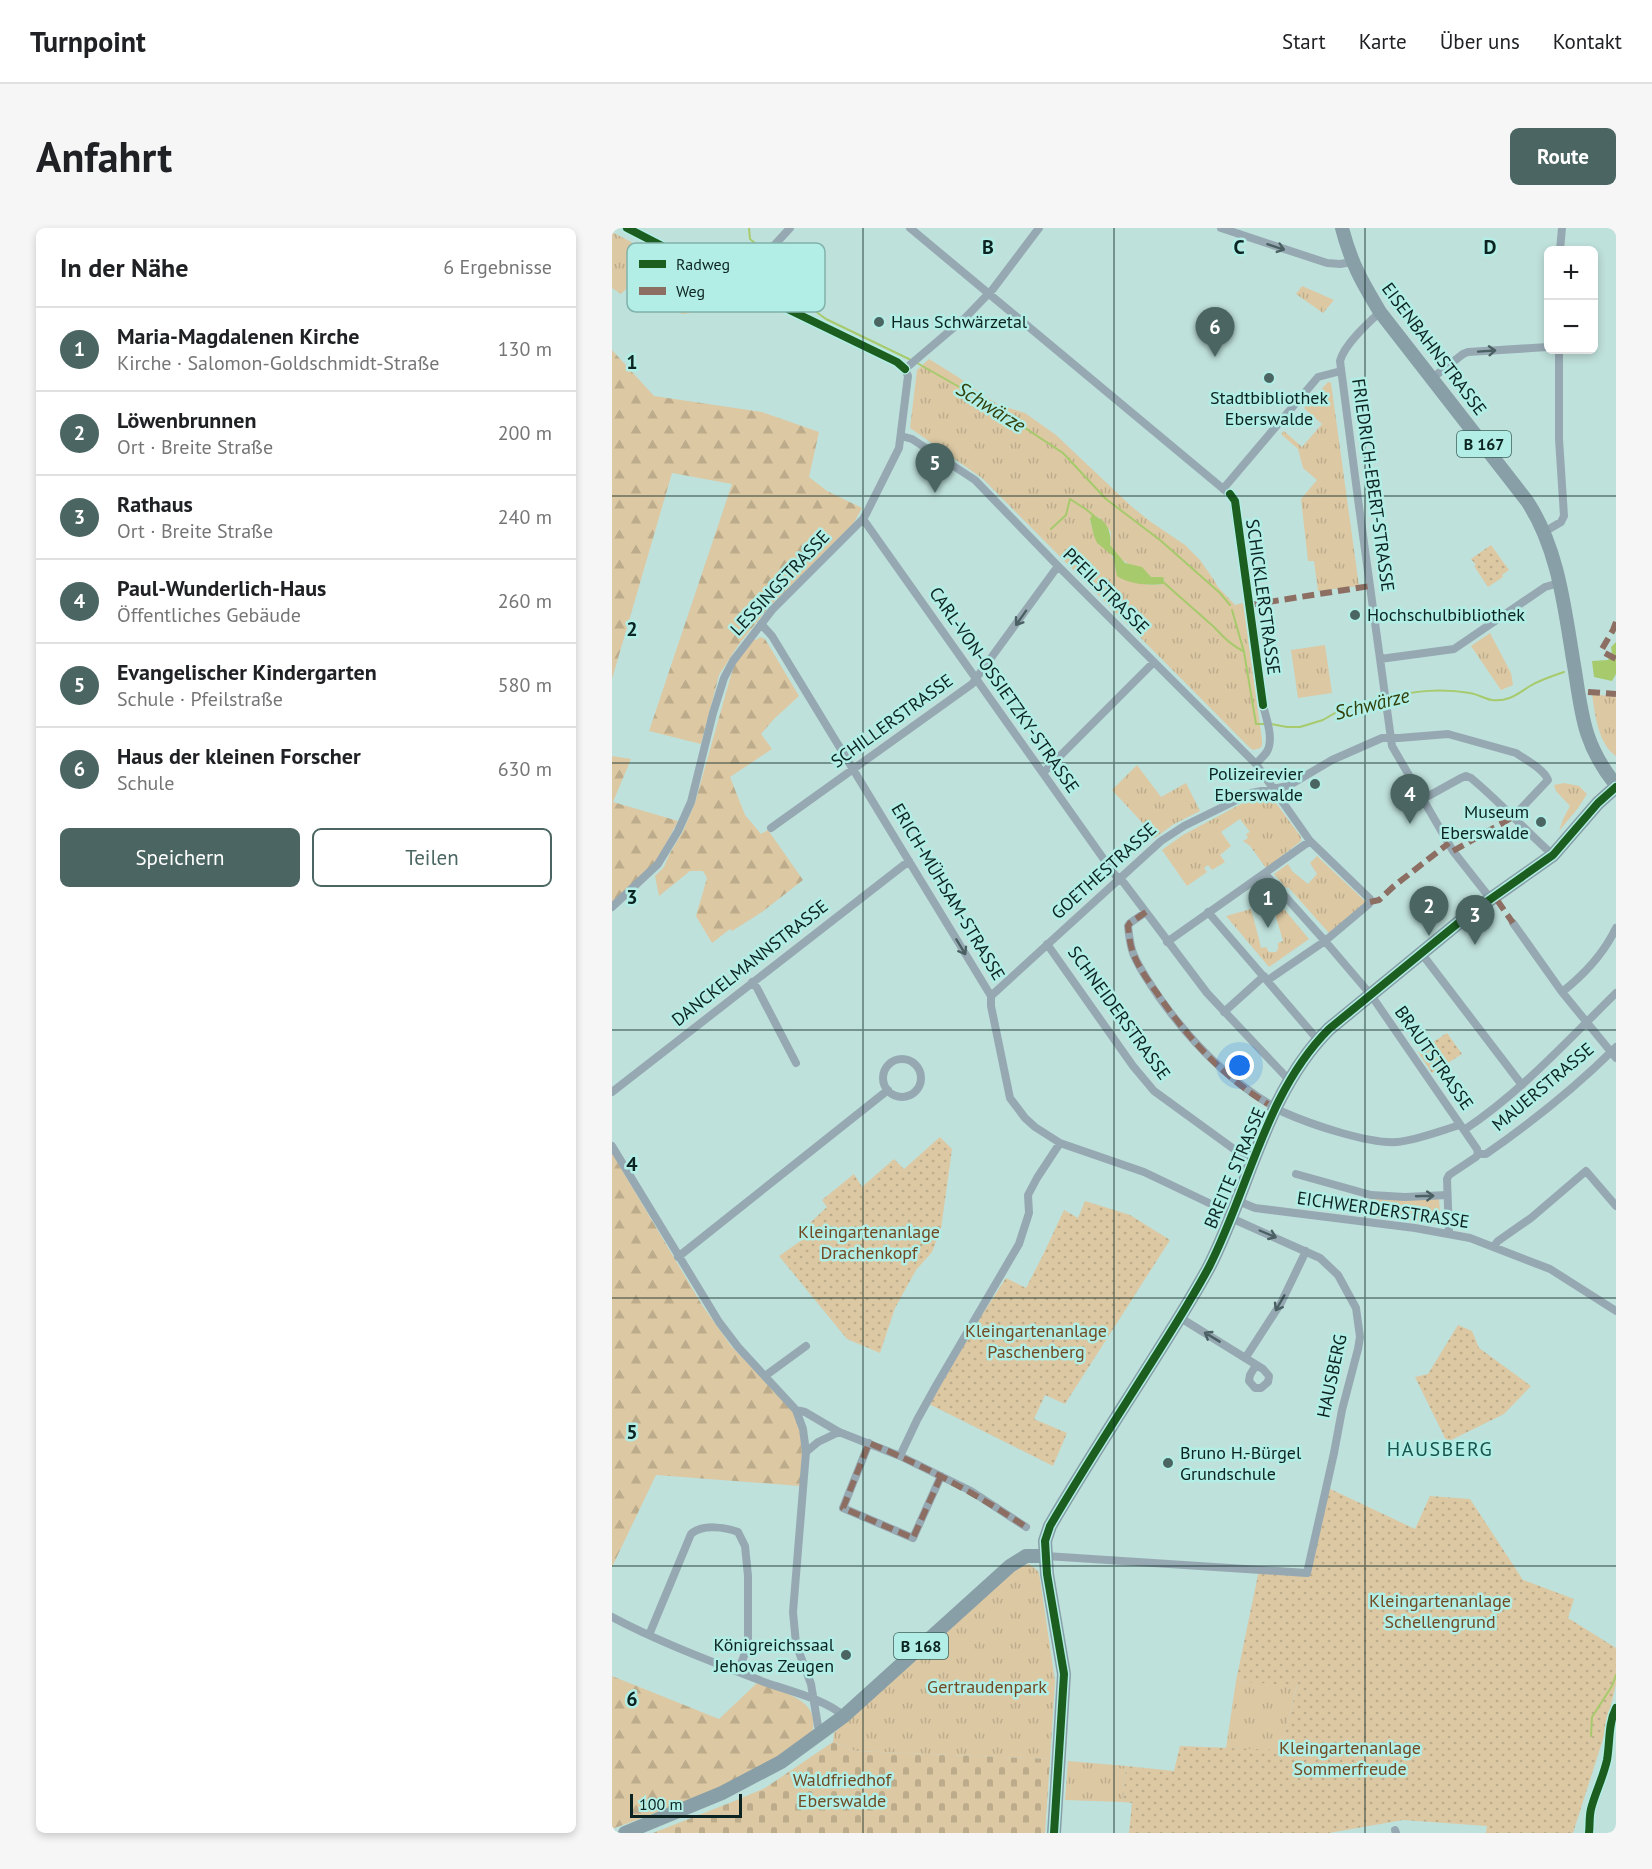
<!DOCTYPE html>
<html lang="de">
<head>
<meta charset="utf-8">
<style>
  :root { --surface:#fff; --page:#f6f6f6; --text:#202124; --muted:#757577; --line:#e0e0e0; --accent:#4b6662 }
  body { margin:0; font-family:"PT Sans",sans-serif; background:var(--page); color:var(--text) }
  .controls { position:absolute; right:18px; top:18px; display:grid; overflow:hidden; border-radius:9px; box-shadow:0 3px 9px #0003 }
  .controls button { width:54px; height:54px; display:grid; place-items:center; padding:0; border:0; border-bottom:2px solid var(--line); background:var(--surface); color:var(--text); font:30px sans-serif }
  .scale { position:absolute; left:18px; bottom:15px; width:112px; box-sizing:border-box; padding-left:6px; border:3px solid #0c2421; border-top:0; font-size:16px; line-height:21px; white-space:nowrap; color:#0c2421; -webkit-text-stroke:4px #b2eee5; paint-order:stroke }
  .you { position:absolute; left:628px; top:838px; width:21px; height:21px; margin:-15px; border:4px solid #fff; border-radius:50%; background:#1a73e8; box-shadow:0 0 0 9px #1a73e833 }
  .badge { display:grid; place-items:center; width:39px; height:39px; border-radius:50%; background:var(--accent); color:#fff; font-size:20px; font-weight:700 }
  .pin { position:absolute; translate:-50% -50px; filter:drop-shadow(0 2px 3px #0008) }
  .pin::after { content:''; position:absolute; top:32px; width:21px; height:18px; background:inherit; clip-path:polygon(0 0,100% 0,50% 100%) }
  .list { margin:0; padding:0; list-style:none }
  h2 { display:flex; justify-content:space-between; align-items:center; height:78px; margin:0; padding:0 24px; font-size:26px }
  h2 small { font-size:20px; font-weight:400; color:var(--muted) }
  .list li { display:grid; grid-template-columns:39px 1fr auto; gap:18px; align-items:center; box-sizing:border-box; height:84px; padding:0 24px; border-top:2px solid var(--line) }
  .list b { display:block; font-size:22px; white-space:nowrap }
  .list p { margin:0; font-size:20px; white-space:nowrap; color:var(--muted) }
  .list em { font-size:20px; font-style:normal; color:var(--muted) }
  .actions { display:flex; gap:12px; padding:18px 24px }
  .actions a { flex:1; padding:14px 0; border:2px solid var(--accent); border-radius:9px; text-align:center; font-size:21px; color:var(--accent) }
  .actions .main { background:var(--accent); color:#fff }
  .map { position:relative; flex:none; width:1004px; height:1605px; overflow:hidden; border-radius:9px }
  header { display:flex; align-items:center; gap:36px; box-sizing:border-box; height:84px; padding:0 30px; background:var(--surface); border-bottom:2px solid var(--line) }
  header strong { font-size:28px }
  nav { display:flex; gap:33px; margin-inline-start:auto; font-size:21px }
  .intro { display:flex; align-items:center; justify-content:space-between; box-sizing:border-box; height:144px; padding:0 36px }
  h1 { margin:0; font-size:42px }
  .button { padding:15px 27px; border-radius:9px; background:var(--accent); color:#fff; font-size:21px; font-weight:700 }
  main { display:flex; gap:36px; padding:0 36px }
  aside { flex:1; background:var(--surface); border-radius:9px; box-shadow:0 3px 9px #0003 }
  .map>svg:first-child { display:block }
</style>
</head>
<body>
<header>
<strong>Turnpoint</strong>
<nav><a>Start</a><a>Karte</a><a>Über uns</a><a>Kontakt</a></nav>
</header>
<div class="intro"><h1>Anfahrt</h1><a class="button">Route</a></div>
<main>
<aside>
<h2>In der Nähe<small>6 Ergebnisse</small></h2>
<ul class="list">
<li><span class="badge">1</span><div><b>Maria-Magdalenen Kirche</b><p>Kirche · Salomon-Goldschmidt-Straße</p></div><em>130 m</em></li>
<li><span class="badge">2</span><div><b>Löwenbrunnen</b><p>Ort · Breite Straße</p></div><em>200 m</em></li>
<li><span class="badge">3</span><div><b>Rathaus</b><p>Ort · Breite Straße</p></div><em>240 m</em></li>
<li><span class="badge">4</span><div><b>Paul-Wunderlich-Haus</b><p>Öffentliches Gebäude</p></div><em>260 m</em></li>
<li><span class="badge">5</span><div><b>Evangelischer Kindergarten</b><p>Schule · Pfeilstraße</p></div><em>580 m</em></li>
<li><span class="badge">6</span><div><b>Haus der kleinen Forscher</b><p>Schule</p></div><em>630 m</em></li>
</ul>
<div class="actions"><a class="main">Speichern</a><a>Teilen</a></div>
</aside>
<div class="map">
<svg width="1004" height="1605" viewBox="0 0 1004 1605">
  <defs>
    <pattern id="grass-tufts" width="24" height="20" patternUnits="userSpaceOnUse" patternTransform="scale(1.5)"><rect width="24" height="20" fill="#dcc8a3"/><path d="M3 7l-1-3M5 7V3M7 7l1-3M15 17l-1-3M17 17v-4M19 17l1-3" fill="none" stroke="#bcac8c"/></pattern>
    <pattern id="forest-firs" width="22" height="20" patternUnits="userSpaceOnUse" patternTransform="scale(1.5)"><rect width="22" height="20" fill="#dcc8a3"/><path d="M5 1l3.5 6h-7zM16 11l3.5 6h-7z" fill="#bcac8c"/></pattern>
    <pattern id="cemetery-stones" width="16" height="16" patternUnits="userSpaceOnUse" patternTransform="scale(1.5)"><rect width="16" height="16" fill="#dcc8a3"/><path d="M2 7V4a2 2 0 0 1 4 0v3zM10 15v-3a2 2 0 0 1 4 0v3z" fill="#bcac8c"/></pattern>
    <pattern id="garden-dots" width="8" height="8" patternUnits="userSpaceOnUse" patternTransform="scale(1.5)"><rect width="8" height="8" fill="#dcc8a3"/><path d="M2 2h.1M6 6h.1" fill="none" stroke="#bcac8c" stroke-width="1.8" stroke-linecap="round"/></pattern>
  </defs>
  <rect width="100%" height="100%" fill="#bfe1db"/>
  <path fill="url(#grass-tufts)" fill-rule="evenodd" d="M0,4L73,42L67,50L61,51V55L57,59C45,53 37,57 29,66L18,57L9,66L0,60Z
    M77,44L123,66C110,81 89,83 70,86C61,81 65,70 59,61L62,57H67L69,52Z
    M690,58L722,72L711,85L684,66Z
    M317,131L346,149L374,169L387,177L413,185L444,207L519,278L539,294L573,317L588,332L604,355L605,358L623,377L631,375L650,512V518L648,520L641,522L637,519L370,250L298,200L305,142ZM487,289L499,304L498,317C502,322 506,329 512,333C521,340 530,340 539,349H548L552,350L551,356C530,359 519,354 503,341C504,320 480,313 478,291Z
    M716,154L719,155L747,358L706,363L702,333H696L689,271L705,252L691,240L686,221L669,206L672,203L690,219L710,196L692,180Z
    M878,405L899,445L901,457L889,462L859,418Z
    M713,417L720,465L686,470L679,422Z
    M980,466L1004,469V528C986,516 983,486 980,466Z
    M525,537L549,569L574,555L588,583L562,596L541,611L537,605L538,603L500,562Z
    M952,555L967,558L975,566L966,580L947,603L951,591L958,578L944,563L942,557Z
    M654,567L661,571L689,609V613L654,640L638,618L631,613L636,610L634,606L638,604L628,591L609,604L619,618L608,627L613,634L600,642L596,637L592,640L595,644L575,658L550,622L571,607L629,576Z
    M705,628L754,674L717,705L676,659L674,660L662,646L676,636L680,643L696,656L705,646L698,635Z
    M666,674L697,711L657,739L614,688L639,681C643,696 646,706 649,720L654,719L657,724H664L666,721V715L671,713L660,675Z
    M758,969L827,971L829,996L754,988Z
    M417,1336L425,1342L427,1345L443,1453L438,1531L243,1523L221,1514L222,1505C265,1466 309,1426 352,1387C366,1375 401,1339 417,1336Z
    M624,1453L685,1457L669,1523L614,1520Z
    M456,1533L514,1538L511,1574L453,1572Z"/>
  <path fill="url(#forest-firs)" d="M0,122L42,168L150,184L207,204L197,249L215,263L250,280L240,298L157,379L127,416L107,447L89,516L37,503L120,256L60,245L0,451Z
    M148,409L153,411L187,468L162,491L149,506L160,521L118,549L133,587L149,606L156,602L191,652L150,684L120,703L118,701L100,715L84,688L95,650L91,643H78L47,668L43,648L52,639L57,627L71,603L83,575L119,447L125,431L141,410L144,412Z
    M0,528L19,531L1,574L66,593L46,631L0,677Z
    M0,925L90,1077L119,1118L181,1182L189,1206L190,1227L188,1258L44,1247L0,1339Z
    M0,1448L107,1491L145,1455C163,1462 200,1469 201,1492C202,1501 200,1507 194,1513L112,1560L0,1601Z"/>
  <path fill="url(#cemetery-stones)" d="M221,1514L243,1523L438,1531L433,1605H41L120,1574L153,1560Z"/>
  <path fill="url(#garden-dots)" d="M879,317L897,342L890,347L891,349L876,359L862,338L864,337L859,331Z
    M835,805L850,826L820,845L806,824Z
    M328,909L340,921L329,1001L320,1024L304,1042L283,1080L268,1125L235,1111L167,1028L203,1003L198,995L215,979L210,972L242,946L250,959L282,931L292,941Z
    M473,973L518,987L558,1012L453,1176L433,1167L422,1191L455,1205L441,1238L317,1176L325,1156L394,1050L414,1060L431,1027L452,982L466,990Z
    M846,1097L860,1103L867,1120L919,1158L892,1186L835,1214L803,1149L816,1146Z
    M714,1259L803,1301L818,1268L858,1271L911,1352L962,1371L956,1390L1004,1420V1456L991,1511L961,1605H874L875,1598L791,1592L717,1605H517L520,1575L511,1574L514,1538L562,1543L568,1518L669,1522L685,1458L624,1453L647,1342L695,1345Z"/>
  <path fill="#a6ca6c" d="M480,287C494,291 500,303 498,317L513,335L530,339L539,349H550L552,350L551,356C537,358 517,356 505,348L501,328L485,315L482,308L478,291Z
    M1004,414V446L1000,453L982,449L980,433L996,432L1000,426L999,419Z"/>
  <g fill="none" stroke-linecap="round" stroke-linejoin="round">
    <path stroke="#a6ca6c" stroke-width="2" d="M137,0L138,11L153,23
      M157,27L186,50L203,83L214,91L299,132
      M305,135L372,173L451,225L494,271L548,312L608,365L618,377
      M439,301L454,287L458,271L475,282L482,288
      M550,353L602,399C611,409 620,418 631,423
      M620,382L632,424L644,496H653
      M776,469C805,463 828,460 858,465C865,466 873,471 880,472C897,474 905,466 918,458C928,452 940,448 952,444
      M659,496L675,499H688L711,492L733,479L770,470
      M979,1508L980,1489L1000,1458L1004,1447"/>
    <path stroke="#96a9b3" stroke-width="8" d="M298,0L621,269L651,477C654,490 663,513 654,525C651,529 647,532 644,536
      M609,0L715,35L728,36L740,34
      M948,22L950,0
      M126,57L178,0
      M768,84C755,96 732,117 728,133L746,271L780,518L841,623L878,670
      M293,141L353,90L381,61L427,0
      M819,151L851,126L856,124L936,119
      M289,208L300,211L363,252L446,338L644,536L698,613L758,671L757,676L713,713L656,752
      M611,261L706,149L729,143
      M251,291L503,647L512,655L595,765L678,853
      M932,304L949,294L952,288L947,211V122
      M149,396L160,408L379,768V778L398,870L413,890L423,899L448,915L532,944L620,986
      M768,431L842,421L933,359L947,355
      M431,545L542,434
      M811,571L849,550L854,548L859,550C888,574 913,602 941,627
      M159,600L360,456L446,338
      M653,646L713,713L759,767L865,921L866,926
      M0,679L46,636L66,603L79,574L101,485L112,450L121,433L160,382L251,291L254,286L287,220L296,148L293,141L285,134L130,59L15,0
      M534,684L518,695L516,698C517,707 518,717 521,725C527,741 538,755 547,769C578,813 617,853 664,880
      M596,684L706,812
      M901,695L950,764L1004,830
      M555,714L698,613
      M435,716L521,838L542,863L641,935
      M810,726L910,857
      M140,754L145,760L184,835
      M950,764C973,746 991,727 1004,700
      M379,768L549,613L572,598L639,565L676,558L720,532L770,510H787L836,506L904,525C914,532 932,541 936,552L901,589
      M612,784L652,748
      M271 850a19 19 0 1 1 38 0a19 19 0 1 1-38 0Z
      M0,864L297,633
      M671,884C698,896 756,916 785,914C802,913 831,902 848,897
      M852,902C909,864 955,813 1004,765
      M0,918L107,1094L126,1119L184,1182L191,1201L194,1224L181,1384L184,1416L199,1456L206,1498L210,1505
      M684,946L759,967L793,969L835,967
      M626,973L643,980L803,1000L858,1010L938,1041L1004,1083
      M837,1005L835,951L837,947L864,929L866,926H874C920,894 964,859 1004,819
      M882,1018L886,1013L919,990L974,943L1004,978
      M66,1029L276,862
      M567,1089L651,1141L657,1148L656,1154L649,1160H643L637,1153L638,1147L644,1137
      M634,1129L669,1075L694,1023
      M153,1148L194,1118
      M184,1182L193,1184L227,1204L288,1228L359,1263L414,1299
      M257,1215L231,1280L301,1310L329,1248
      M194,1224L206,1214L227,1204
      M288,1228L305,1192L325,1156L407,1016L417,985L416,967L425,950L448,915
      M434,1328L695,1345L722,1225L730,1182L746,1121L748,1109L744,1080L726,1047L708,1030L619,990
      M0,1389C49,1415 101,1434 152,1454C177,1463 213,1471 232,1488
      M37,1407L79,1306C90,1296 113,1299 126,1304L133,1318L136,1348V1417L126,1444
      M783,1602L784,1605
      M977,1605C978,1597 977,1589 979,1581C983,1565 991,1550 995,1532C998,1515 996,1496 1004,1480"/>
    <path stroke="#889fa8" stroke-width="14" d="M730,0C739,35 750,54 768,84L915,273C948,323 953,386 963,443C970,490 973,519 1004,557
      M13,1605L110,1565L169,1534L232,1488L398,1338L414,1328H434
      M442,1605L452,1446L435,1346L433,1313L438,1298C473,1238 511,1180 548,1121C565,1094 582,1067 597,1039C637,961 653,865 717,801L856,687L941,627L986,575L1004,559"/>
    <path stroke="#8d6e63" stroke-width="6" stroke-dasharray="12 6" stroke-linecap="butt" d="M637,377L758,358
      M1004,394L1001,402L990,421L991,424L1004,431
      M976,464L1004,466
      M841,623L901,589
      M885,672L901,695
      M758,674L767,672L782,658L837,615
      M534,684L518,695L516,698C517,707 518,717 521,725C527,740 536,753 545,765C574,808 611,849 656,876
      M329,1248L301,1310L231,1280L257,1215C313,1238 363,1265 414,1299"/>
    <defs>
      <path id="cycleway" d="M15,0L130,59L285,134L293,141
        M618,266L623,273L651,477
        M442,1605L452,1446L435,1346L433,1313L438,1298C473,1238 511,1180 548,1121C565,1094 582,1067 597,1039C637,961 653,865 717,801L856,687L941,627L986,575L1004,559
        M977,1605C978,1597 977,1589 979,1581C983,1565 991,1550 995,1532C998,1515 996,1496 1004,1480"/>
    </defs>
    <use href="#cycleway" stroke="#b2eee5" stroke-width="11"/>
    <use href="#cycleway" stroke="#1b5e20" stroke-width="8"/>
  </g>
  <defs><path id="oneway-shaft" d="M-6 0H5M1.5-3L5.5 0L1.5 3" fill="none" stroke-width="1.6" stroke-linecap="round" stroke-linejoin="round" transform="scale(1.5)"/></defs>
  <g stroke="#4a6063">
    <use href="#oneway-shaft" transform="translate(664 19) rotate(18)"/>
    <use href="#oneway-shaft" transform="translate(875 123) rotate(-4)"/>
    <use href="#oneway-shaft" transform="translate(409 390) rotate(125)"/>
    <use href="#oneway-shaft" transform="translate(349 719) rotate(59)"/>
    <use href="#oneway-shaft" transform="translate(813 968) rotate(-2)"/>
    <use href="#oneway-shaft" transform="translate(656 1006) rotate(23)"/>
    <use href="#oneway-shaft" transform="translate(668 1075) rotate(120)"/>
    <use href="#oneway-shaft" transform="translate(600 1109) rotate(-149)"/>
  </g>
  <path fill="none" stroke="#0c2421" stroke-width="1.5" stroke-opacity="0.55" d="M251,0V1605M502,0V1605M753,0V1605M0,268H1004M0,535H1004M0,802H1004M0,1070H1004M0,1338H1004"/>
  <g fill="#4b6662" stroke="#b2eee5" stroke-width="2">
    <circle cx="267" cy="94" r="6"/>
    <circle cx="657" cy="150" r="6"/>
    <circle cx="743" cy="387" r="6"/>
    <circle cx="703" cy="556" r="6"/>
    <circle cx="929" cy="594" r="6"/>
    <circle cx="556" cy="1235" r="6"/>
    <circle cx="234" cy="1427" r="6"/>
  </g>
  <g text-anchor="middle" stroke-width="5" stroke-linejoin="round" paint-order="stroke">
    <g fill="#b2eee5" stroke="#3e615c" stroke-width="1.5">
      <rect x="845" y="203" width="54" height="26" rx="4.5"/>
      <rect x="282" y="1405" width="54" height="26" rx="4.5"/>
    </g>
    <g font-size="16" font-weight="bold" fill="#0c2421">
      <text x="872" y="222">B 167</text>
      <text x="309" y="1424">B 168</text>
    </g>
    <g font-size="18" fill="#0c2421" stroke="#b2eee5" text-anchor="start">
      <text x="279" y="100">Haus Schwärzetal</text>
      <text x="657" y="176" text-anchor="middle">Stadtbibliothek<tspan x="657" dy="21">Eberswalde</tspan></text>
      <text x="755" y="393">Hochschulbibliothek</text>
      <text x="691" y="552" text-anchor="end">Polizeirevier<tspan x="691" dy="21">Eberswalde</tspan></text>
      <text x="917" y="590" text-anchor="end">Museum<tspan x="917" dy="21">Eberswalde</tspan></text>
      <text x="568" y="1231">Bruno H.-Bürgel<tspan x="568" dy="21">Grundschule</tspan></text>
      <text x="222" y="1423" text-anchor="end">Königreichssaal<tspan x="222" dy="21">Jehovas Zeugen</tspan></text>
    </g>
    <g font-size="18" fill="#0c2421" stroke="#b2eee5">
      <text transform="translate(822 121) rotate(53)" y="6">EISENBAHNSTRASSE</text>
      <text transform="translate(761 257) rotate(82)" y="6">FRIEDRICH-EBERT-STRASSE</text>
      <text transform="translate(168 355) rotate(-47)" y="6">LESSINGSTRASSE</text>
      <text transform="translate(494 363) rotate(45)" y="6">PFEILSTRASSE</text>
      <text transform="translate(651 369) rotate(82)" y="6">SCHICKLERSTRASSE</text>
      <text transform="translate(392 462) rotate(55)" y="6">CARL-VON-OSSIETZKY-STRASSE</text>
      <text transform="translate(280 493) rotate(-36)" y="6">SCHILLERSTRASSE</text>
      <text transform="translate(492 643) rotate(-42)" y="6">GOETHESTRASSE</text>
      <text transform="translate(336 664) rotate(59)" y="6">ERICH-MÜHSAM-STRASSE</text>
      <text transform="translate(138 735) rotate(-38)" y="6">DANCKELMANNSTRASSE</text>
      <text transform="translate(507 785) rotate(54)" y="6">SCHNEIDERSTRASSE</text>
      <text transform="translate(822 830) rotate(55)" y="6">BRAUTSTRASSE</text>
      <text transform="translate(931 859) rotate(-40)" y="6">MAUERSTRASSE</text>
      <text transform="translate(623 940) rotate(-67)" y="6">BREITE STRASSE</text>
      <text transform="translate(771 982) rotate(8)" y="6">EICHWERDERSTRASSE</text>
      <text transform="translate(720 1148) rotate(-78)" y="6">HAUSBERG</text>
    </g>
    <g font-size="18" fill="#724a23" stroke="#b2eee5">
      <text x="257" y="1010">Kleingartenanlage<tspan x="257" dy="21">Drachenkopf</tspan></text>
      <text x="424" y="1109">Kleingartenanlage<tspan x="424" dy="21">Paschenberg</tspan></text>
      <text x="828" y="1379">Kleingartenanlage<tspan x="828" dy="21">Schellengrund</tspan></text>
      <text x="375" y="1465">Gertraudenpark</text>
      <text x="738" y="1526">Kleingartenanlage<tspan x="738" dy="21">Sommerfreude</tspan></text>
      <text x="230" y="1558">Waldfriedhof<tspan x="230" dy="21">Eberswalde</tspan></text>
    </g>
    <g font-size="20" font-style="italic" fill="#313f0a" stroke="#b2eee5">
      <text transform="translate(379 179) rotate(32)" y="7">Schwärze</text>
      <text transform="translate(760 476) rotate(-14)" y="7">Schwärze</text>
    </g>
    <g font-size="20" letter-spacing="1.5" fill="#17544d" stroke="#b2eee5">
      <text x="828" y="1228">HAUSBERG</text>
    </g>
  </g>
  <rect x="15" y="15" width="198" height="69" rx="9" fill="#b2eee5" stroke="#80b1aa" stroke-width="1.5"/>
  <rect x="27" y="32" width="27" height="8" fill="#1b5e20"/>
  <rect x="27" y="59" width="27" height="8" fill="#8d6e63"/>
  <g font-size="16" fill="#0c2421">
    <text x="64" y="42">Radweg</text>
    <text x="64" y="69">Weg</text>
  </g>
  <g font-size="20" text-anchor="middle" font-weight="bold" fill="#0c2421" stroke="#b2eee5" stroke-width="5" stroke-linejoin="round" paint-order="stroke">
    <text x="376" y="26">B</text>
    <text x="627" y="26">C</text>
    <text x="878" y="26">D</text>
    <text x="20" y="141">1</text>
    <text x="20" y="408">2</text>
    <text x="20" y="676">3</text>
    <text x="20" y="943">4</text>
    <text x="20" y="1211">5</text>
    <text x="20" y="1478">6</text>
  </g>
</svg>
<div class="controls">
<button>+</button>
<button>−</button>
</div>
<div class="scale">100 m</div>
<div class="you"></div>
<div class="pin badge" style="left:656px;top:700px">1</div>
<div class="pin badge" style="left:817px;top:708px">2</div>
<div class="pin badge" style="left:863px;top:717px">3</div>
<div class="pin badge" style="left:798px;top:596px">4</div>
<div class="pin badge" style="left:323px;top:265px">5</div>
<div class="pin badge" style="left:603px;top:129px">6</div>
</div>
</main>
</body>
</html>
